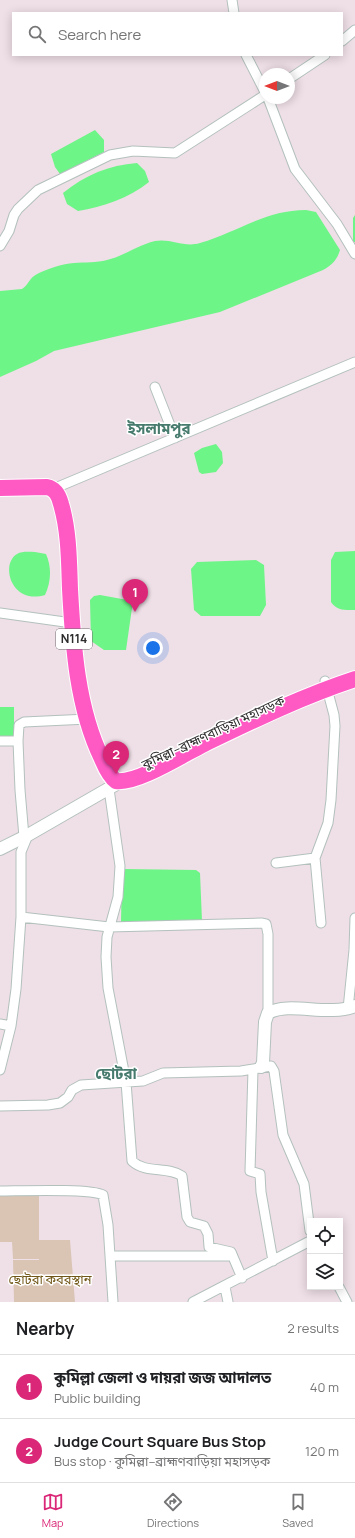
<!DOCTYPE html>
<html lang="en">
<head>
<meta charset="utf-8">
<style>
  :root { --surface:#fff; --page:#f2f2f2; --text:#202124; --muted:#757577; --line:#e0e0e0; --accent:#db2777 }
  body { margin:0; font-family:Manrope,"Noto Sans Bengali",sans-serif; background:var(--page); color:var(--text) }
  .controls { position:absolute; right:12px; bottom:12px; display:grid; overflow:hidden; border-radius:0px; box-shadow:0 2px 10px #0003 }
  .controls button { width:36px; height:36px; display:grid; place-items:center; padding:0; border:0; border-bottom:1px solid var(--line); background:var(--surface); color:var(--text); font:20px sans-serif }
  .compass { position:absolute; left:259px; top:68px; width:36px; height:36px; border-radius:50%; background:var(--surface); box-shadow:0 2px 10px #0003; rotate:270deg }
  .you { position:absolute; left:153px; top:648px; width:14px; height:14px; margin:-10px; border:3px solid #fff; border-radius:50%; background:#1a73e8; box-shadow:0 0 0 6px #1a73e833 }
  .badge { display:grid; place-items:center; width:26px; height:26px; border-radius:50%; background:var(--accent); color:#fff; font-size:13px; font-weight:700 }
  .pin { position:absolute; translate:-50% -33px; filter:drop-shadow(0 1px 2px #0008) }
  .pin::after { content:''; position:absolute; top:21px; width:14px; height:12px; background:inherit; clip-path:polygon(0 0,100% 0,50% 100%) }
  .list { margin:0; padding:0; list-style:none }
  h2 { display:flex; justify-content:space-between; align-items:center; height:52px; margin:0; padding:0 16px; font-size:17px }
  h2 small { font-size:13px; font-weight:400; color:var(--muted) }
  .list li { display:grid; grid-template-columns:26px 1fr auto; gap:12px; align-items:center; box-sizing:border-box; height:64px; padding:0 16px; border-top:1px solid var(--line) }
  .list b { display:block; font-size:15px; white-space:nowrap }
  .list p { margin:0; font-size:13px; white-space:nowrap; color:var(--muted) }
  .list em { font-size:13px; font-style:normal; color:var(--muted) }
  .icon { flex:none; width:22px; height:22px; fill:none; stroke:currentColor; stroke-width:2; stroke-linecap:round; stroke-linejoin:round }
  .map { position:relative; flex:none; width:355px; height:1302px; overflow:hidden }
  .search { position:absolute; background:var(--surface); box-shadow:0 2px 10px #0003; left:12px; right:12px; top:12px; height:44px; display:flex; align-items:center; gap:10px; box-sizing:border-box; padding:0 14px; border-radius:0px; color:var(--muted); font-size:15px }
  .sheet { height:180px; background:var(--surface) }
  nav { display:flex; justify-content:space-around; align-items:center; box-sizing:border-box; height:56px; border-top:1px solid var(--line); background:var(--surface); font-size:11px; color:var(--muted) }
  nav a { display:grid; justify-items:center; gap:2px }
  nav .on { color:var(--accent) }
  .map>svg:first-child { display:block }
</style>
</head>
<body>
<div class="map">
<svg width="355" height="1302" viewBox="0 0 355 1302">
  <rect width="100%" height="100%" fill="#efdfe7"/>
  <path fill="#dac5b5" d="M0,1194H39V1259H13L12,1242H0Z
    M39,1240H70L75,1302H14L13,1260H39Z"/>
  <path fill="#6ef587" d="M95,130L104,140V152L60,174L55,167L51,154Z
    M137,163L145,171L149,182C129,198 103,207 78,211L67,204L63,193C85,175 109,165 137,163Z
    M306,210L316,212L340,250C337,260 332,265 323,270L220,312L54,351L36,361L0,377V291L22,289C29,285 28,278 39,273C50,268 62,264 74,263C85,262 96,263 107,260C124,256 138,245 155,241C171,238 184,248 200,243C238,232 265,210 306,210Z
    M355,215V242H353V218Z
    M216,444L222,452L223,463L216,472L202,474L199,472L194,453L202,448Z
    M355,551V610C345,610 337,611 331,602V560L335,552Z
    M35,552L46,554C52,568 51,582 45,595C11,605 0,564 17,554C22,551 29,552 35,552Z
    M256,560L264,565L266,605L260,616H201L194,610L191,569L197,562Z
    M100,595L133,601L126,650H104L91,641L90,600L94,596Z
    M0,707H14V738H0Z
    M123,869L196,870L200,873L202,921L121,922L122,871Z"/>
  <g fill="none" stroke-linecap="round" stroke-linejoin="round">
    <defs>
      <path id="street" d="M232,0L234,13
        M342,41L355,30
        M246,55L265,92
        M289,79L325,55
        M268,98L295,169L337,224L355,254
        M0,246L9,231L14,215L18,209L38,190L110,155L133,151L175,153L265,95
        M155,387L175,438
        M53,489L355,362
        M0,613L72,623
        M0,741H18L19,725L24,722L88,719
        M18,741L20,790L24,837
        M109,789L120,866L118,897L107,937L106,957L108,988L126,1082L132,1161C146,1174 167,1166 182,1176L187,1217L190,1222L204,1226L208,1234L209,1247L231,1252L242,1278
        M315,858L321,923
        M276,863L315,858L328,823L331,800L335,726L334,715L325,681
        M21,917L109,927L261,923L266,924L268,934V1013
        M348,1009L354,950L355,918
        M0,1024L11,1026
        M0,1070L11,1026L16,989L21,917V852L28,835
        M253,1070L250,1171L260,1174L261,1192L273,1261
        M0,1106L48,1105L60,1103L68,1097L72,1090L81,1085L143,1081L163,1073L241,1071L271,1066L274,1071L283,1135L304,1184L310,1231
        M0,1191C18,1191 91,1188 103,1195L108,1225L113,1302
        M111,1256H228
        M225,1287L228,1302
        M339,1287L347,1302
        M193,1302L310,1241"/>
      <path id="secondary" d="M0,849L28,835L120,782
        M261,1067L263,1063L265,1022L268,1013C290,1001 328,1017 355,1006"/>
      <path id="highway" d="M0,488L47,487C56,489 59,496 61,504C69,531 69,561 70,589C73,645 77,708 102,759C105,766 109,776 116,781C137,784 184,754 204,744C254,720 303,696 355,679"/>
    </defs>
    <use href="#street" stroke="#b3c1bd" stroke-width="11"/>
    <use href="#secondary" stroke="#b3c1bd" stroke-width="14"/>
    <use href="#highway" stroke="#fff" stroke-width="18"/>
    <use href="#street" stroke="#fff" stroke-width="9"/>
    <use href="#secondary" stroke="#fff" stroke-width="12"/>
    <use href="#highway" stroke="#ff5ac4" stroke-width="16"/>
  </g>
  <g text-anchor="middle" stroke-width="3" stroke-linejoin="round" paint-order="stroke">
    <rect fill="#fff" stroke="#6c6c6c" stroke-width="1" x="56" y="629" width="36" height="20" rx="3"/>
    <g font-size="12" font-weight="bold" fill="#2d2d2d">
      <text x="74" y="643">N114</text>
    </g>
    <g font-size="13" fill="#2d2d2d" stroke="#fff">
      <text transform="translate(213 732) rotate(-25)" y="5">কুমিল্লা–ব্রাহ্মণবাড়িয়া মহাসড়ক</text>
    </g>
    <g font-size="13" fill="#705717" stroke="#fff">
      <text x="50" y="1284">ছোটরা কবরস্থান</text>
    </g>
    <g font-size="15" font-weight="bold" fill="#477b6e" stroke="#fff">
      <text x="159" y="434">ইসলামপুর</text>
      <text x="116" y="1079">ছোটরা</text>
    </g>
  </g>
</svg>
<div class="controls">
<button><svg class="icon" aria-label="locate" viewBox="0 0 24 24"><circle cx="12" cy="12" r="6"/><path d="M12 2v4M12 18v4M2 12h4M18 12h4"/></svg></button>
<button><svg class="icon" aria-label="layers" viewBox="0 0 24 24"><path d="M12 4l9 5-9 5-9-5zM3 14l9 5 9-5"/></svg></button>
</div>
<svg class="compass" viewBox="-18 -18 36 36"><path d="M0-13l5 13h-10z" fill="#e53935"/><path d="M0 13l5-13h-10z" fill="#757577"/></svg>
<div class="you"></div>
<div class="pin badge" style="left:135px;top:612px">1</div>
<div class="pin badge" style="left:116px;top:774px">2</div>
<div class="search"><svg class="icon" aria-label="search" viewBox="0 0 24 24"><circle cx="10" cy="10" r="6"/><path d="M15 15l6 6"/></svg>Search here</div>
</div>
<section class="sheet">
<h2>Nearby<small>2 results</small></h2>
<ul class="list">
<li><span class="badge">1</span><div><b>কুমিল্লা জেলা ও দায়রা জজ আদালত</b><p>Public building</p></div><em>40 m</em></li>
<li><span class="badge">2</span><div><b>Judge Court Square Bus Stop</b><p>Bus stop · কুমিল্লা–ব্রাহ্মণবাড়িয়া মহাসড়ক</p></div><em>120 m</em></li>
</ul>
</section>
<nav>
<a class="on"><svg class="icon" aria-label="map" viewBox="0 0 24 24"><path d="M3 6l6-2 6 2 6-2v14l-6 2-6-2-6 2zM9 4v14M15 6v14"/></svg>Map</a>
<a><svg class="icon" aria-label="directions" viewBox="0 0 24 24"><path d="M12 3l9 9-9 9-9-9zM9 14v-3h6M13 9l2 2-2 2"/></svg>Directions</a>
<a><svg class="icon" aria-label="saved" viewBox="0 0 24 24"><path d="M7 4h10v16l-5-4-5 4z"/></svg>Saved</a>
</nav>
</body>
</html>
